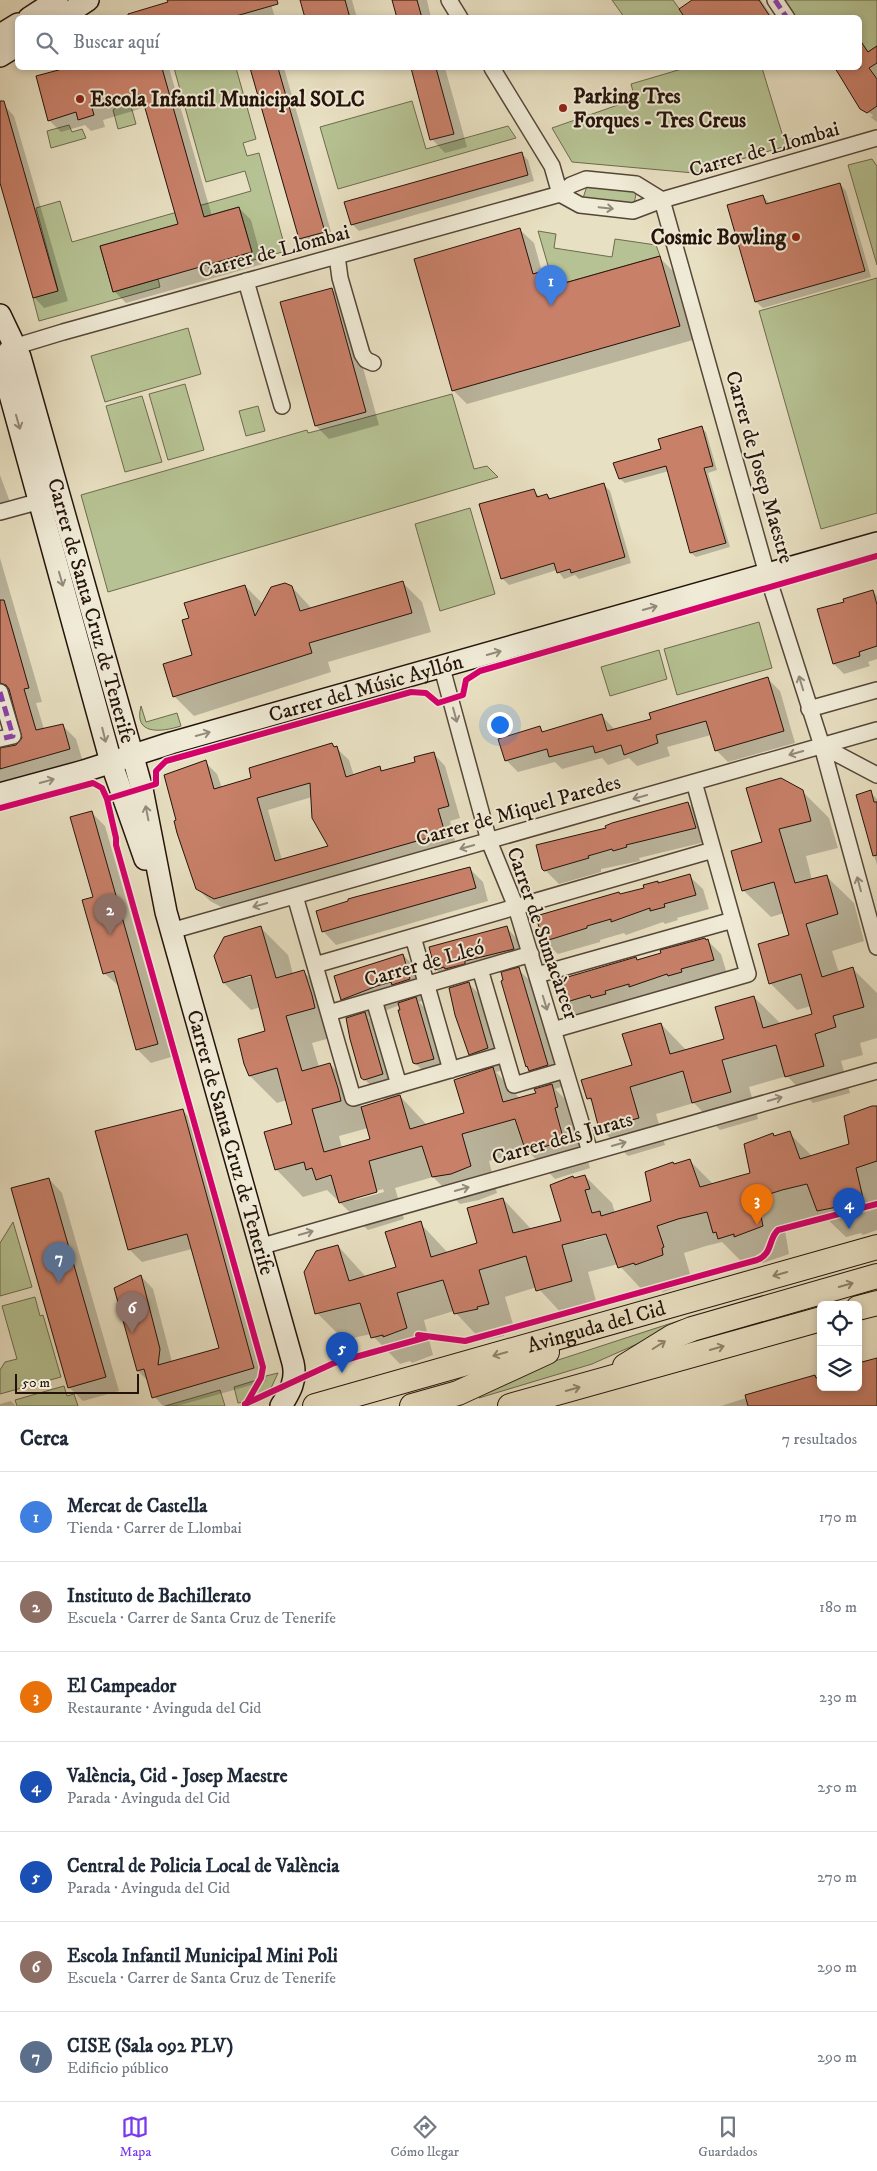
<!DOCTYPE html>
<html lang="es">
<head>
<meta charset="utf-8">
<style>
  :root { --surface:#fff; --page:#f2f2f3; --text:#1f2937; --muted:#747a83; --line:#e0e1e3; --accent:#7c3aed }
  body { margin:0; font-family:"IM FELL DW Pica",serif; background:var(--page); color:var(--text) }
  .controls { position:absolute; right:15px; bottom:15px; display:grid; overflow:hidden; border-radius:8px; box-shadow:0 2px 8px #0003 }
  .controls button { width:45px; height:45px; display:grid; place-items:center; padding:0; border:0; border-bottom:1px solid var(--line); background:var(--surface); color:var(--text); font:25px sans-serif }
  .scale { position:absolute; left:15px; bottom:12px; width:124px; box-sizing:border-box; padding-left:5px; border:2px solid #24130a; border-top:0; font-size:14px; line-height:18px; white-space:nowrap; color:#24130a; -webkit-text-stroke:4px #f0ebd7; paint-order:stroke }
  .you { position:absolute; left:499px; top:724px; width:18px; height:18px; margin:-12px; border:4px solid #fff; border-radius:50%; background:#1a73e8; box-shadow:0 0 0 8px #1a73e833 }
  .badge { display:grid; place-items:center; width:32px; height:32px; border-radius:50%; background:var(--accent); color:#fff; font-size:16px; font-weight:700 }
  .pin { position:absolute; translate:-50% -41px; filter:drop-shadow(0 1px 2px #0008) }
  .pin::after { content:''; position:absolute; top:26px; width:18px; height:15px; background:inherit; clip-path:polygon(0 0,100% 0,50% 100%) }
  .list { margin:0; padding:0; list-style:none }
  h2 { display:flex; justify-content:space-between; align-items:center; height:65px; margin:0; padding:0 20px; font-size:21px }
  h2 small { font-size:16px; font-weight:400; color:var(--muted) }
  .list li { display:grid; grid-template-columns:32px 1fr auto; gap:15px; align-items:center; box-sizing:border-box; height:90px; padding:0 20px; border-top:1px solid var(--line) }
  .list b { display:block; font-size:19px; white-space:nowrap }
  .list p { margin:0; font-size:16px; white-space:nowrap; color:var(--muted) }
  .list em { font-size:16px; font-style:normal; color:var(--muted) }
  .icon { flex:none; width:28px; height:28px; fill:none; stroke:currentColor; stroke-width:2; stroke-linecap:round; stroke-linejoin:round }
  .map { position:relative; flex:none; width:877px; height:1406px; overflow:hidden }
  .search { position:absolute; background:var(--surface); box-shadow:0 2px 8px #0003; left:15px; right:15px; top:15px; height:55px; display:flex; align-items:center; gap:12px; box-sizing:border-box; padding:0 18px; border-radius:8px; color:var(--muted); font-size:19px }
  .sheet { height:695px; background:var(--surface) }
  nav { display:flex; justify-content:space-around; align-items:center; box-sizing:border-box; height:70px; border-top:1px solid var(--line); background:var(--surface); font-size:14px; color:var(--muted) }
  nav a { display:grid; justify-items:center; gap:2px }
  nav .on { color:var(--accent) }
  .map>svg:first-child { display:block }
</style>
</head>
<body>
<div class="map">
<svg width="877" height="1406" viewBox="0 0 877 1406">
  <rect width="100%" height="100%" fill="#e8e0c2"/>
  <filter id="stains"><feTurbulence type="fractalNoise" baseFrequency=".004" numOctaves="4"/><feColorMatrix values="0 0 0 0 .2 0 0 0 0 .09 0 0 0 0 .02 0 0 0 .5 -.17"/></filter>
  <radialGradient id="worn" r=".72"><stop offset=".6" stop-color="#630" stop-opacity="0"/><stop offset="1" stop-color="#630" stop-opacity=".3"/></radialGradient>
  <path fill="#b6c293" stroke="#6d6a4e" d="M612,0H673L685,17H624Z
    M784,0H877V46L868,52L865,48L860,52V18L796,17Z
    M115,68H120L136,124L118,129L113,110L125,101Z
    M174,68H236L256,139L243,143L247,156L259,153L286,251L210,272L208,265L252,252L239,207L100,246L113,292L158,279L160,287L39,321L33,298L58,290L36,208L60,201L72,242L251,191L245,171L206,182Z
    M685,68H762L784,140L798,137L800,142L694,173L572,162L552,128L635,99L631,84Z
    M412,101L426,149L508,126L516,138L338,189L320,127Z
    M69,125L72,132L82,129L86,138L51,148L47,131Z
    M872,159L877,166V265L848,165Z
    M587,186L634,190L636,194L634,204L583,198Z
    M538,231L556,234L554,248L612,257L615,239L656,245L660,256L554,286Z
    M877,278V513L821,529L759,311Z
    M188,328L201,374L105,402L91,356Z
    M185,384L204,450L168,460L149,394Z
    M452,394L474,469L487,466L498,477L108,592L81,495L307,430L308,433L316,431Z
    M142,396L162,462L125,472L106,406Z
    M258,406L265,431L246,436L239,411Z
    M470,508L495,594L440,611L415,524Z
    M759,622L772,668L677,695L664,649Z
    M659,650L667,679L610,696L601,667Z
    M141,706L146,722L177,713L181,726C162,732 133,736 141,706Z
    M13,1222L32,1287L0,1296V1243Z
    M35,1297L40,1316L43,1315L61,1377L0,1394V1370L5,1362L17,1359L2,1306Z
    M681,1320L682,1324L592,1364L479,1398L478,1394L552,1362Z
    M278,1373L271,1388L253,1397L266,1376Z
    M257,1380L244,1402L238,1403L234,1387Z
    M64,1386L67,1396L74,1394L78,1406H17L15,1400Z
    M220,1390L225,1406H165Z"/>
  <path fill="#0003" fill-rule="evenodd" d="M168,0H270L275,18H120L169,3Z
    M302,0H352L357,18H307Z
    M394,0H427L431,18H398Z
    M694,0H761L773,18H687Z
    M860,45L863,51L865,49L869,53L877,47V122L868,115L872,117L873,115L861,108L842,76L833,68H860Z
    M65,68H169L212,216L239,208L251,220L263,264L126,303L114,291L180,225L146,107L103,120L105,127L91,131L85,125L61,132L49,120Z
    M252,68H284L334,242L310,249L300,239Z
    M412,68H445L467,147L445,153L432,139Z
    M4,105L14,116L68,301L44,308L34,297L0,178V107Z
    M521,153L528,160L534,181L359,231L352,224Z
    M840,184L846,191L871,277L763,308L756,302L729,206L763,196L770,204Z
    M520,230L534,243L542,272L549,271L563,284L659,257L673,271L693,340L467,404L453,390Z
    M332,289L345,303L379,425L329,439L316,426Z
    M701,428L706,432L717,470L708,473L730,547L696,557L691,553L669,471L625,483L620,479L663,450Z
    M0,475L10,502L0,505Z
    M604,485L610,491L631,563L579,579L575,575L564,579L557,570L509,585L502,578L533,490L540,497L547,495L552,500Z
    M0,558L42,702L36,703L44,729L62,725L76,739L83,762L0,786V734L4,749L20,744L23,733L12,697L7,699L0,715Z
    M402,582L422,602L431,632L328,662L331,672L194,716L174,696L194,656L190,619L245,586L263,604L292,587L312,609Z
    M872,591L877,596V659L868,662L870,666L844,674L834,664L845,602Z
    M768,679L780,691L795,743L728,762L716,750L711,735L667,747L670,756L637,766L629,758L608,765L602,758L562,769L555,762L518,772L506,760L540,728L545,733L602,716L615,730L652,720Z
    M332,744L349,760L354,776L380,768L384,772L417,763L433,753L445,766L460,818L450,821L456,845L227,910L210,901L197,888L205,762L217,774L222,788L253,779ZM312,797L330,846L282,860L268,810Z
    M802,791L829,818L838,848L806,856L812,880L826,876L854,903L864,941L832,951L839,973L853,969L877,993V1038L860,1043L863,1055L841,1061L850,1093L813,1103L787,1076L749,1087L758,1119L720,1130L694,1103L656,1114L665,1145L628,1156L601,1129L594,1104L588,1098L633,1066L661,1024L687,1051L726,1040L754,997L781,1024L813,1015L811,1006L797,1010L770,983L791,936L784,913L771,917L743,890L764,843Z
    M870,792L877,799V865L857,796Z
    M688,803L704,819L709,841L639,858L640,861L601,869V872L559,884L545,870L607,829Z
    M91,812L105,826L171,1057L151,1063L137,1049L119,986L104,973L95,898Z
    M469,868L483,882L488,901L336,945L323,931Z
    M689,876L703,889L709,909L677,918L678,920L665,924L663,922L626,935L624,933L600,940V942L558,954L544,941L621,895Z
    M261,928L288,955L293,974L303,971L331,999L341,1035L312,1043L319,1067L330,1064L357,1092L362,1108L386,1100L362,1077L359,1015L342,999L403,955L423,975L429,999L419,1002L436,1020L453,1078L436,1084L414,1062L400,1005L368,1017L385,1033L402,1094L399,1095L427,1125L465,1114L486,1071L470,1054L468,983L488,1003L507,1069L496,1072L520,1099L537,1094L546,1087L527,1066L518,969L538,989L567,1085L555,1089L578,1112L581,1135L590,1168L555,1179L527,1150L489,1161L497,1193L479,1200L460,1204L433,1177L395,1188L404,1219L368,1230L327,1190L303,1197L276,1169L294,1125L287,1100L277,1103L250,1076L240,1039L267,1032L261,1007L251,1010L224,983ZM257,972L258,975L245,978V976ZM368,1128L372,1140L342,1148L339,1136ZM383,1189L384,1192L355,1200L353,1198Z
    M507,928L520,942L526,963L450,983L436,969Z
    M708,941L721,954L727,974L575,1017L561,1004L636,959L638,961Z
    M877,1107V1230L863,1235L861,1233L846,1237L822,1214L810,1217L784,1225L789,1254L763,1263L761,1261L746,1266L722,1242L706,1246L684,1253L690,1274L688,1275L690,1282L663,1292L661,1290L646,1294L618,1264L588,1272L598,1308L565,1317L537,1287L505,1297L515,1331L504,1334V1336L482,1341L454,1311L424,1320L433,1355L412,1363L410,1361L400,1364L371,1334L344,1340L317,1313L338,1246L366,1277L397,1267L420,1223L448,1253L479,1244L503,1199L531,1229L562,1221L574,1179L585,1176L612,1203L615,1213L652,1202L690,1161L714,1185L751,1174L761,1138L789,1133L813,1157L850,1145ZM611,1231L612,1233L584,1241V1238Z
    M182,1110L195,1123L266,1381L177,1406H163L154,1396L149,1382L138,1371L141,1276L153,1289L172,1362L221,1349L192,1249L142,1262L129,1249Z
    M49,1179L62,1193L119,1391L83,1401L69,1387Z
    M877,1359V1406H721L812,1377L821,1387H858V1365Z
    M11,1401L16,1406H0V1404Z"/>
  <path fill="#c88069" stroke="#24130a" fill-rule="evenodd" d="M167,0H277L278,4L229,18H128V14L168,2Z
    M300,0H345L350,18H305Z
    M392,0H417L422,18H397Z
    M692,0H759L771,18H685L679,9Z
    M860,40L868,52L877,46V63L869,68L877,79V106L867,113L860,109L835,68H860Z
    M66,68H162L204,217L239,207L252,252L113,292L100,246L178,224L141,94L92,108L94,115L78,120L76,112L48,121L36,76Z
    M250,68H278L325,232L299,239Z
    M411,68H436L454,134L430,140Z
    M0,101H4L58,291L33,298L0,183Z
    M522,152L528,175L351,225L344,202Z
    M840,183L865,271L755,302L727,205L763,195L766,204Z
    M520,228L533,274L549,269L554,286L660,256L680,326L452,391L414,259Z
    M332,288L366,412L315,426L280,302Z
    M702,426L713,466L704,468L726,543L690,553L666,466L619,479L613,463L661,449L658,439Z
    M604,483L625,557L571,573L570,569L557,573L554,563L501,579L479,504L534,489L537,497L547,494L549,499Z
    M403,581L412,613L309,643L312,653L173,697L163,664L192,655L182,620L189,618L184,603L245,585L255,616L271,587L285,583L292,586L300,611Z
    M873,590L877,605V646L859,652L860,656L833,664L817,609L844,602L843,599Z
    M0,600H4L29,688L24,689L36,730L63,724L70,749L0,769V748L16,745L22,738L9,689L6,685L0,683Z
    M768,677L784,731L715,751L706,721L656,735L658,743L624,755L621,745L595,753L593,746L549,757L547,749L505,761L498,739L540,726L542,732L602,714L607,731L651,719L649,713Z
    M332,743L334,747L337,746L346,777L380,766L381,771L415,762L414,757L434,752L449,806L438,809L445,833L214,899L196,889L177,833L174,821L176,820L164,775L206,760L214,789L251,778L249,768ZM310,783L312,818L328,846L275,861L257,798Z
    M781,778L803,790L811,821L779,829L795,883L827,875L838,914L806,924L822,977L853,967L864,1007L833,1016L836,1027L815,1034L824,1066L785,1077L776,1045L722,1060L731,1092L692,1103L683,1071L630,1087L639,1118L599,1129L591,1098L587,1099L581,1080L632,1065L622,1034L661,1023L670,1054L724,1039L715,1007L754,996L763,1028L812,1014L801,974L769,984L758,944L789,935L774,882L742,891L731,851L762,842L746,788Z
    M871,790L874,802H877V855L873,856L856,795Z
    M688,802L696,828L626,845L627,847L613,851L612,849L588,856L589,858L558,867L544,871L542,869L536,845L606,828L605,826L612,823Z
    M92,811L158,1044L136,1050L114,971L103,974L82,900L93,897L70,817Z
    M470,867L476,888L322,932L316,911L348,901V899L355,897Z
    M690,874L696,895L664,904L665,907L650,911V908L611,922V919L587,926V928L552,939L543,941L542,939L536,916L619,892L620,894L644,888L643,885L658,881V883Z
    M261,926L276,978L304,970L312,995L315,1008L286,1016L302,1071L330,1063L338,1088L341,1101L312,1109L324,1152L370,1139L361,1107L390,1098L400,1095L410,1129L464,1113L454,1080L493,1067L503,1102L536,1093L534,1089L552,1084L558,1107L555,1108L564,1141L526,1152L515,1119L462,1134L471,1166L451,1174L432,1177L422,1146L369,1161L377,1192L339,1203L331,1175L316,1180L312,1168L306,1170L304,1162L275,1170L264,1132L292,1124L277,1068L249,1076L244,1064L238,1039L265,1031L251,975L223,983L214,956L224,937Z
    M507,926L514,949L465,961V964L445,969L444,967L435,970L429,947Z
    M705,938L706,940L708,939L714,960L681,969L682,972L668,976L667,974L629,987V984L605,991L606,994L591,998L590,995L560,1004L554,981L636,957L637,960L661,953L660,950Z
    M403,954L410,979L392,985L391,982L377,986L341,1000L334,976Z
    M519,967L548,1065L529,1071L527,1066L526,1067L501,981L503,980L501,972Z
    M469,982L488,1048L469,1055L455,1015L449,988Z
    M416,997L434,1059L416,1064L413,1063L398,1010H400L398,1003Z
    M365,1012L383,1074L364,1080L361,1078L350,1039L346,1018Z
    M872,1106H877V1161L856,1168L863,1198L847,1202V1205L817,1211L807,1184L782,1190L757,1198L763,1226L734,1237V1234L718,1239L716,1232L713,1233L707,1212L678,1219L657,1226L664,1247L662,1248L663,1255L635,1265L634,1263L618,1268L606,1234L562,1245L572,1281L536,1291L526,1256L479,1270L489,1304L477,1307L478,1309L454,1314L443,1280L397,1293L407,1328L383,1337V1335L371,1338L360,1303L315,1314L304,1272L316,1251L338,1245L349,1281L396,1267L385,1232L421,1221L431,1257L477,1243L467,1208L503,1198L513,1233L561,1221L550,1185L573,1176L574,1178L585,1175L590,1189L585,1190L592,1213L600,1211L601,1216L651,1201L645,1172L673,1162L674,1164L690,1159L700,1187L750,1173L744,1144L773,1133L774,1136L790,1131L800,1159L849,1144L844,1116Z
    M183,1109L254,1368L152,1398L144,1369L137,1371L114,1288L141,1275L160,1349L158,1365L219,1348L187,1234L128,1250L95,1131Z
    M49,1178L106,1377L68,1388L11,1188Z
    M877,1358V1406H748L745,1395L815,1375L816,1378L821,1376V1387H858V1366L862,1362Z"/>
  <g fill="none" stroke-linecap="round" stroke-linejoin="round">
    <defs>
      <path id="street" d="M449,0L460,18
        M775,0L787,18
        M492,68L552,166L560,194
        M877,138L662,200L767,574L822,746L877,947
        M337,256L340,278L362,354L366,360L373,363
        M246,281L282,406
        M7,349L63,332L560,194L571,185L586,179L636,184L662,200L633,211L580,205L560,194
        M0,512L48,499
        M442,668L489,841L516,907L590,1152
        M0,692L13,736L0,739
        M809,709L877,690
        M822,746L877,775
        M295,896L353,1098L505,1054
        M171,931L877,730
        M413,937L451,1070
        M315,965L713,850
        M480,969L514,1085L565,1070
        M537,975L733,920
        M374,1000L399,1085
        M329,1013L531,954
        M553,1030L748,974L694,782
        M259,1247L877,1071"/>
      <g id="secondary">
        <path d="M29,18L57,0"/>
        <path d="M61,18L88,0"/>
        <path d="M0,35L18,24"/>
        <path d="M0,56L18,45"/>
        <path id="s1" d="M0,315L20,357L142,789L166,912L293,1363C297,1380 290,1392 281,1406"/>
        <path d="M0,358L111,762L145,859"/>
        <path id="s2" d="M0,794L84,771L171,743L877,543"/>
      </g>
      <g id="primary">
        <path d="M858,1308L877,1303"/>
        <path d="M625,1366L672,1337L692,1329L877,1276"/>
        <path id="s3" d="M315,1406L877,1247"/>
        <path d="M412,1406L458,1393L547,1352"/>
        <path d="M510,1406L821,1319"/>
      </g>
    </defs>
    <use href="#street" stroke="#554638" stroke-width="18"/>
    <use href="#secondary" stroke="#24130a" stroke-width="24"/>
    <use href="#primary" stroke="#24130a" stroke-width="26"/>
    <use href="#street" stroke="#f0ebd7" stroke-width="15"/>
    <use href="#secondary" stroke="#f0ebd7" stroke-width="21"/>
    <use href="#primary" stroke="#e8e0c2" stroke-width="24"/>
    <path stroke="#8e44ad" stroke-width="5" stroke-dasharray="10 5" stroke-linecap="butt" d="M775,0L787,18
      M0,692L13,736L0,739"/>
    <defs>
      <path id="cycleway" d="M107,799L116,838V845L263,1367L261,1378L245,1406
        M0,808L93,783L102,788L107,799L156,784V771L166,761L411,692L426,693L438,703L463,695L466,680L480,671L877,556
        M418,1335L465,1341L757,1260C773,1254 768,1239 778,1230L877,1204
        M245,1404L334,1363L427,1337"/>
    </defs>
    <use href="#cycleway" stroke="#f0ebd7" stroke-width="9"/>
    <use href="#cycleway" stroke="#d6006c" stroke-width="6"/>
  </g>
  <defs><path id="oneway-shaft" d="M-6 0H5M1.5-3L5.5 0L1.5 3" fill="none" stroke-width="1.6" stroke-linecap="round" stroke-linejoin="round" transform="scale(1.25)"/></defs>
  <g stroke="#948a7b">
    <use href="#oneway-shaft" transform="translate(606 208) rotate(6)"/>
    <use href="#oneway-shaft" transform="translate(18 422) rotate(74)"/>
    <use href="#oneway-shaft" transform="translate(61 579) rotate(74)"/>
    <use href="#oneway-shaft" transform="translate(650 608) rotate(-16)"/>
    <use href="#oneway-shaft" transform="translate(494 653) rotate(-16)"/>
    <use href="#oneway-shaft" transform="translate(801 683) rotate(-107)"/>
    <use href="#oneway-shaft" transform="translate(455 715) rotate(75)"/>
    <use href="#oneway-shaft" transform="translate(203 734) rotate(-15)"/>
    <use href="#oneway-shaft" transform="translate(104 735) rotate(76)"/>
    <use href="#oneway-shaft" transform="translate(796 753) rotate(164)"/>
    <use href="#oneway-shaft" transform="translate(47 781) rotate(-15)"/>
    <use href="#oneway-shaft" transform="translate(640 797) rotate(164)"/>
    <use href="#oneway-shaft" transform="translate(147 813) rotate(-101)"/>
    <use href="#oneway-shaft" transform="translate(467 847) rotate(164)"/>
    <use href="#oneway-shaft" transform="translate(859 884) rotate(-105)"/>
    <use href="#oneway-shaft" transform="translate(260 905) rotate(164)"/>
    <use href="#oneway-shaft" transform="translate(545 1003) rotate(73)"/>
    <use href="#oneway-shaft" transform="translate(775 1099) rotate(-16)"/>
    <use href="#oneway-shaft" transform="translate(619 1144) rotate(-16)"/>
    <use href="#oneway-shaft" transform="translate(462 1189) rotate(-16)"/>
    <use href="#oneway-shaft" transform="translate(306 1233) rotate(-16)"/>
  </g>
  <g stroke="#90846f">
    <use href="#oneway-shaft" transform="translate(780 1274) rotate(164)"/>
    <use href="#oneway-shaft" transform="translate(846 1285) rotate(-16)"/>
    <use href="#oneway-shaft" transform="translate(659 1345) rotate(-32)"/>
    <use href="#oneway-shaft" transform="translate(717 1348) rotate(-16)"/>
    <use href="#oneway-shaft" transform="translate(500 1354) rotate(164)"/>
    <use href="#oneway-shaft" transform="translate(573 1389) rotate(-16)"/>
  </g>
  <g fill="#8f2418" stroke="#f0ebd7" stroke-width="2">
    <circle cx="80" cy="99" r="5"/>
    <circle cx="563" cy="108" r="5"/>
    <circle cx="796" cy="237" r="5"/>
  </g>
  <g text-anchor="middle" stroke-width="4" stroke-linejoin="round" paint-order="stroke">
    <g font-size="21" font-weight="bold" fill="#24130a" stroke="#f0ebd7" text-anchor="start">
      <text x="573" y="103">Parking Tres<tspan x="573" dy="24">Forques - Tres Creus</tspan></text>
      <text x="90" y="106">Escola Infantil Municipal SOLC</text>
      <text x="786" y="244" text-anchor="end">Cosmic Bowling</text>
    </g>
    <g font-size="21" fill="#24130a" stroke="#f0ebd7">
      <text transform="translate(764 149) rotate(-16)" y="7">Carrer de Llombai</text>
      <text transform="translate(274 251) rotate(-15)" y="7">Carrer de Llombai</text>
      <text transform="translate(760 467) rotate(74)" y="7">Carrer de Josep Maestre</text>
      <text dy="7" stroke="none"><textPath href="#s1" startOffset="310">Carrer de Santa Cruz de Tenerife</textPath></text>
      <text dy="7" stroke="none"><textPath href="#s2" startOffset="381">Carrer del Músic Ayllón</textPath></text>
      <text transform="translate(518 810) rotate(-16)" y="7">Carrer de Miquel Paredes</text>
      <text transform="translate(543 933) rotate(71)" y="7">Carrer de Sumacàrcer</text>
      <text transform="translate(424 963) rotate(-16)" y="7">Carrer de Lleó</text>
      <text transform="translate(562 1138) rotate(-16)" y="7">Carrer dels Jurats</text>
      <text dy="7" stroke="none"><textPath href="#s1" startOffset="860">Carrer de Santa Cruz de Tenerife</textPath></text>
      <text dy="7" stroke="none"><textPath href="#s3" startOffset="292">Avinguda del Cid</textPath></text>
    </g>
  </g>
  <rect width="100%" height="100%" filter="url(#stains)"/>
  <rect width="100%" height="100%" fill="url(#worn)"/>
</svg>
<div class="controls">
<button><svg class="icon" aria-label="locate" viewBox="0 0 24 24"><circle cx="12" cy="12" r="6"/><path d="M12 2v4M12 18v4M2 12h4M18 12h4"/></svg></button>
<button><svg class="icon" aria-label="layers" viewBox="0 0 24 24"><path d="M12 4l9 5-9 5-9-5zM3 14l9 5 9-5"/></svg></button>
</div>
<div class="scale">50 m</div>
<div class="you"></div>
<div class="pin badge" style="left:551px;top:306px;background:#3f7fe0">1</div>
<div class="pin badge" style="left:110px;top:935px;background:#8d6e63">2</div>
<div class="pin badge" style="left:757px;top:1225px;background:#e8710a">3</div>
<div class="pin badge" style="left:849px;top:1229px;background:#1a4fb4">4</div>
<div class="pin badge" style="left:342px;top:1373px;background:#1a4fb4">5</div>
<div class="pin badge" style="left:132px;top:1333px;background:#8d6e63">6</div>
<div class="pin badge" style="left:59px;top:1283px;background:#5c6f8a">7</div>
<div class="search"><svg class="icon" aria-label="search" viewBox="0 0 24 24"><circle cx="10" cy="10" r="6"/><path d="M15 15l6 6"/></svg>Buscar aquí</div>
</div>
<section class="sheet">
<h2>Cerca<small>7 resultados</small></h2>
<ul class="list">
<li><span class="badge" style="background:#3f7fe0">1</span><div><b>Mercat de Castella</b><p>Tienda · Carrer de Llombai</p></div><em>170 m</em></li>
<li><span class="badge" style="background:#8d6e63">2</span><div><b>Instituto de Bachillerato</b><p>Escuela · Carrer de Santa Cruz de Tenerife</p></div><em>180 m</em></li>
<li><span class="badge" style="background:#e8710a">3</span><div><b>El Campeador</b><p>Restaurante · Avinguda del Cid</p></div><em>230 m</em></li>
<li><span class="badge" style="background:#1a4fb4">4</span><div><b>València, Cid - Josep Maestre</b><p>Parada · Avinguda del Cid</p></div><em>250 m</em></li>
<li><span class="badge" style="background:#1a4fb4">5</span><div><b>Central de Policia Local de València</b><p>Parada · Avinguda del Cid</p></div><em>270 m</em></li>
<li><span class="badge" style="background:#8d6e63">6</span><div><b>Escola Infantil Municipal Mini Poli</b><p>Escuela · Carrer de Santa Cruz de Tenerife</p></div><em>290 m</em></li>
<li><span class="badge" style="background:#5c6f8a">7</span><div><b>CISE (Sala 092 PLV)</b><p>Edificio público</p></div><em>290 m</em></li>
</ul>
</section>
<nav>
<a class="on"><svg class="icon" aria-label="map" viewBox="0 0 24 24"><path d="M3 6l6-2 6 2 6-2v14l-6 2-6-2-6 2zM9 4v14M15 6v14"/></svg>Mapa</a>
<a><svg class="icon" aria-label="directions" viewBox="0 0 24 24"><path d="M12 3l9 9-9 9-9-9zM9 14v-3h6M13 9l2 2-2 2"/></svg>Cómo llegar</a>
<a><svg class="icon" aria-label="saved" viewBox="0 0 24 24"><path d="M7 4h10v16l-5-4-5 4z"/></svg>Guardados</a>
</nav>
</body>
</html>
